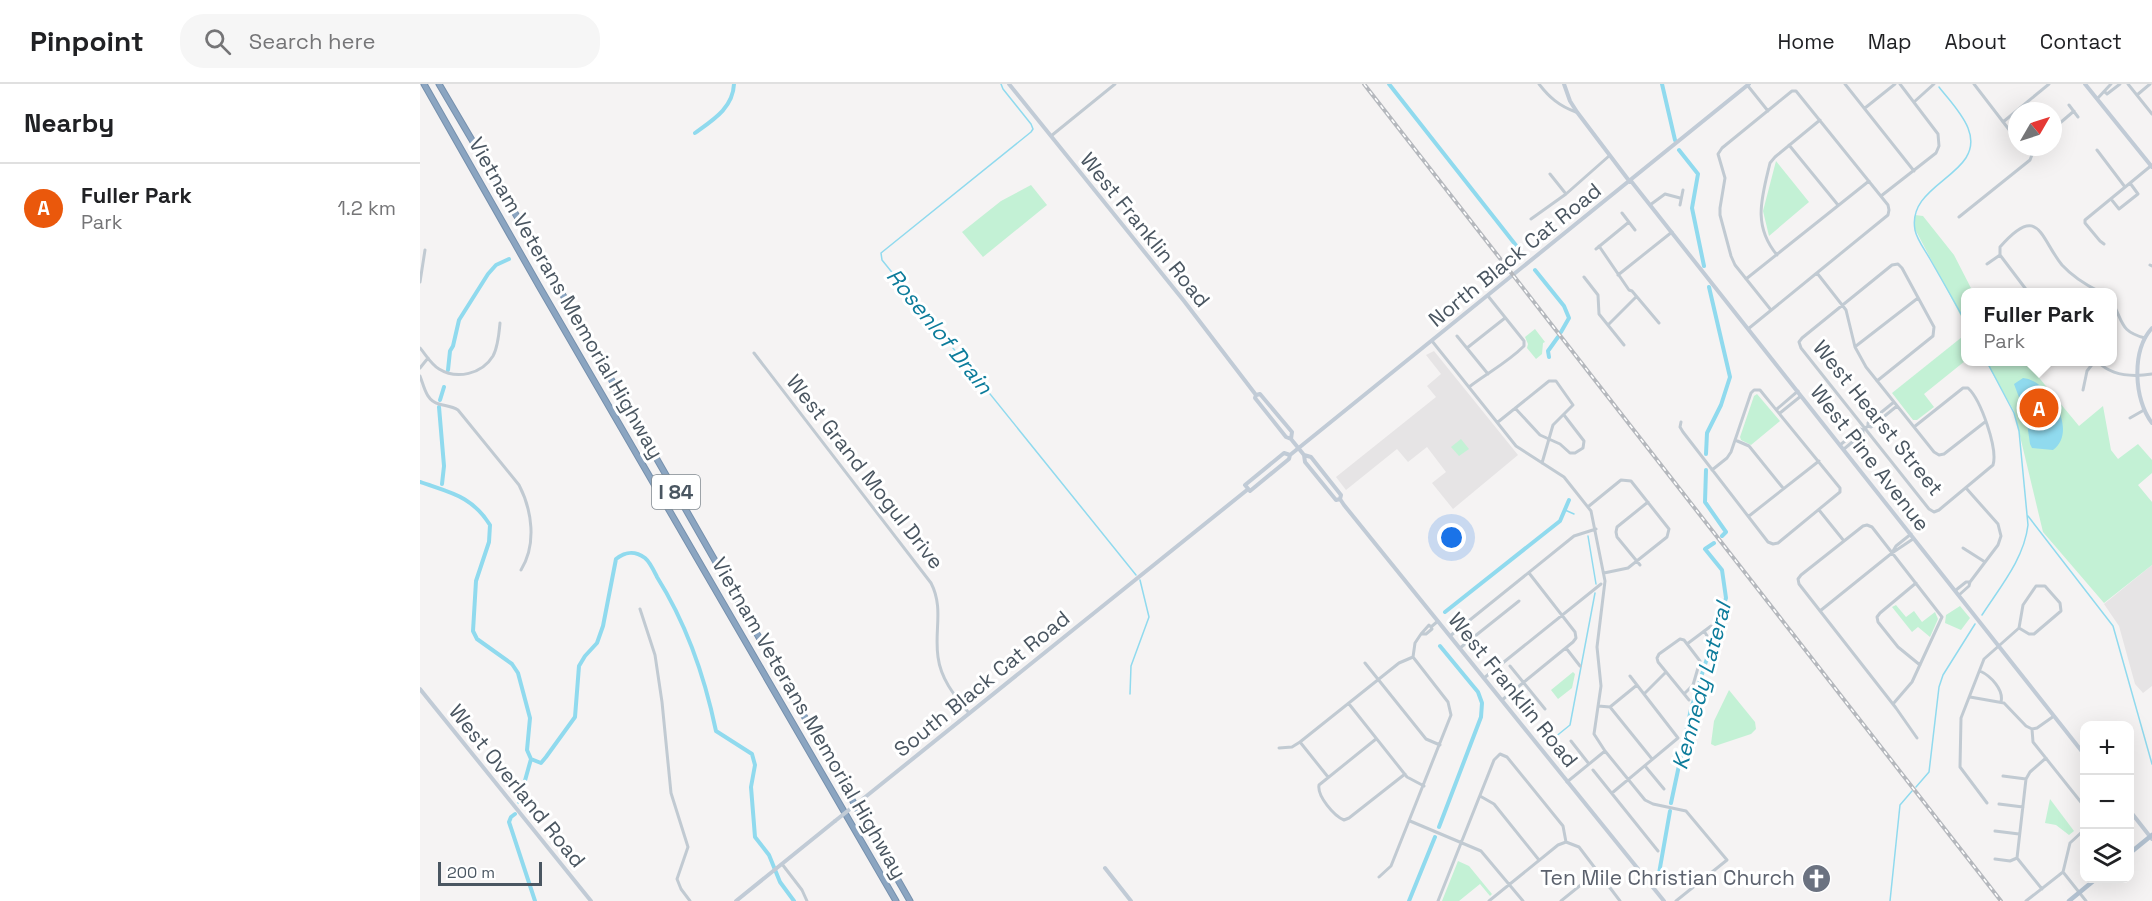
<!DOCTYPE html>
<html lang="en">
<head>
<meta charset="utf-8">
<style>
  :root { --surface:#fff; --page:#f6f6f6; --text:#202124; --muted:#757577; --line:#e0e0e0; --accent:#ea580c }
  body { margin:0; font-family:"Space Grotesk",sans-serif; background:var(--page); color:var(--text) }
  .controls { position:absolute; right:18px; bottom:18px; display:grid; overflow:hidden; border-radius:12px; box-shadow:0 6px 24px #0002 }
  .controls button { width:54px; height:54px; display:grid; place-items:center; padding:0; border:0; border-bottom:2px solid var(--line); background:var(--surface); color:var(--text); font:30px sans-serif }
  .compass { position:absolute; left:1588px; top:18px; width:54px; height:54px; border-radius:50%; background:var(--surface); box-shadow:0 6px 24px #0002; rotate:51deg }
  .scale { position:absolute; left:18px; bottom:15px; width:104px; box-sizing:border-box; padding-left:6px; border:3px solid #4a5661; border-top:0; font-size:16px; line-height:21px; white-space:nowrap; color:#4a5661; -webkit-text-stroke:4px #fff; paint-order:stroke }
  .you { position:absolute; left:1032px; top:454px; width:21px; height:21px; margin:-15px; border:4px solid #fff; border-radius:50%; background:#1a73e8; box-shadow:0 0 0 9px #1a73e833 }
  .badge { display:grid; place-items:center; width:39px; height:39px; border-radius:50%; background:var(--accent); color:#fff; font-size:20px; font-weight:700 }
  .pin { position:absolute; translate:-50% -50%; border:3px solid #fff; box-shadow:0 2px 6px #0006 }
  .popup { position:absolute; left:1541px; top:204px; width:156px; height:78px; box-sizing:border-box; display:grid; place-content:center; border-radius:12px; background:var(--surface); filter:drop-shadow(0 2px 4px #0005); font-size:20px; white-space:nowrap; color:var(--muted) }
  .popup b { font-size:22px; color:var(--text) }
  .popup::after { content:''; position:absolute; left:50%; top:100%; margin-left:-12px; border:12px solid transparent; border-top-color:var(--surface) }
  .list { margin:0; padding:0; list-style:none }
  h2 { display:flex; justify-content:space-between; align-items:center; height:78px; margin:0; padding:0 24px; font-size:26px }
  h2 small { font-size:20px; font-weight:400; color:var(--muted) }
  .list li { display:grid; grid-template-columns:39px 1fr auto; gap:18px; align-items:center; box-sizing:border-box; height:90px; padding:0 24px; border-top:2px solid var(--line) }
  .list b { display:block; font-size:22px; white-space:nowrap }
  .list p { margin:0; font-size:20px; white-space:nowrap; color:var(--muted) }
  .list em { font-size:20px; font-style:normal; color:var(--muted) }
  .icon { flex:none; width:33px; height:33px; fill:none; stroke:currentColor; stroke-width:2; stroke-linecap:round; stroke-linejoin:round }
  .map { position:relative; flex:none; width:1732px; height:817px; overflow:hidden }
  header { display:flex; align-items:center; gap:36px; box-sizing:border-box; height:84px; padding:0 30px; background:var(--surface); border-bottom:2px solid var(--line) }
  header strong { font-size:28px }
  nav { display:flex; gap:33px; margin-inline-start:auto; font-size:21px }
  .search { width:420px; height:54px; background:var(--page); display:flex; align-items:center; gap:15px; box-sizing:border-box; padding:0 21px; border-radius:24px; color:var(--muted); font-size:22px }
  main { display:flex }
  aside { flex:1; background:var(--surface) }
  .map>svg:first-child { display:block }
</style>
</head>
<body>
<header>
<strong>Pinpoint</strong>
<div class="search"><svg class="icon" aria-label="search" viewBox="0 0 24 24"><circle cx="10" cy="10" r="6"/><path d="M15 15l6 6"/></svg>Search here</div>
<nav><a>Home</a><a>Map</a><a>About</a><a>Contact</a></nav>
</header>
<main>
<aside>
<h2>Nearby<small></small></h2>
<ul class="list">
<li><span class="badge">A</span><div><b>Fuller Park</b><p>Park</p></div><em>1.2 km</em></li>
</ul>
</aside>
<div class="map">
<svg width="1732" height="817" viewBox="0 0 1732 817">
  <rect width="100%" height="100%" fill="#f5f3f3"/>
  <path fill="#e6e4e5" d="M1014,267L1098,371L1033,425L1012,399L1026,388L1007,363L988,378L977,365L926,406L916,393L1016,313L1007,302L1021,290L1006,271Z
    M1732,481V602L1723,609L1715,600L1699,542L1684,520Z"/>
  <path fill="#c3f1d5" d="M1356,77L1389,118L1349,152L1343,127Z
    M611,101L627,121L563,173L542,148L581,117Z
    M1495,131L1503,132L1534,171L1553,208H1546L1545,240L1495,145Z
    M1115,245L1125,258L1123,259L1122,270L1116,275L1107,264L1108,260L1105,253Z
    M1542,253L1545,259V277L1504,310L1514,323L1497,336H1493L1472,309Z
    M1566,278H1606L1659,342L1683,322L1691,366L1698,375L1718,360L1732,376V389L1718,401L1732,418V481L1684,519L1623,448L1594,327Z
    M1337,310L1360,337L1331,361L1321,356L1320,353L1334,312Z
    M1041,355L1049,365L1039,372L1031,363Z
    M1476,521L1486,533L1494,527L1502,538L1515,528L1518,535L1510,553L1498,543L1492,548L1472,523Z
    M1540,522L1550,534L1541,546L1525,539L1526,531Z
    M1153,588L1155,590L1152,604L1138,615L1131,606Z
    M1309,606L1335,638L1336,645L1331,650L1295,662L1291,660L1294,637Z
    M1630,715L1654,747L1649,751L1636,741L1625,739Z
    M1038,777L1049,782L1072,810L1070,812L1060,800L1039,817H1022Z"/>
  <path fill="#90daee" d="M1603,294C1629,296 1659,347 1633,366L1612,364L1610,360L1606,332L1594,300Z"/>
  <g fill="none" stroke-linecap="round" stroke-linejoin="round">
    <path stroke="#90daee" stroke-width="1.5" d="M581,0L583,5L611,40L613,45L611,48L461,169L462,176L716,491
      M1519,3C1529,16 1542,29 1548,44C1567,91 1486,98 1495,146C1497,156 1505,166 1510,175C1522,196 1534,217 1546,239
      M1145,426L1154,430
      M1608,432L1693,542L1732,680
      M1168,452L1176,500
      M1562,531C1580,503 1604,475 1608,441L1599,347L1594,329L1567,278
      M710,610L711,582L729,533L720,496
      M1129,658L1150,641L1175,509
      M1496,703L1509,688L1519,603L1523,591L1555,540
      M1470,817L1480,721L1492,707"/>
    <path stroke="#90daee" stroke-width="4" d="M969,0L1102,169
      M1242,0L1255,56
      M275,49C293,36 313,24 314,0
      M1259,66L1278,90L1272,124L1284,182
      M1115,186L1144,222L1149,234L1141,248
      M1129,273L1128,267L1138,253
      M28,286L30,267L33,262L39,236L68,190L76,181L89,175
      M20,316L24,303
      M19,323L24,382L22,400
      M1286,370L1287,349L1301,321L1310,293L1289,203
      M1286,386L1285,418L1306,448L1302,452
      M0,398C31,409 52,412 70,441L69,458L56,497L53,547L57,555L92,580L98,589L110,634L107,666L111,675L121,679L126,673L155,633L159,582L165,572L177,559L183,542L196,475C205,468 214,466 225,474C230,478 234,487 237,493C266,539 285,594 296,647L332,670L335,681L331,703L335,753L349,771L360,798L374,817
      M1025,528L1140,437L1149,416
      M99,718L111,675
      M1251,719L1271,625L1306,514L1302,486L1285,465L1294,459
      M95,730L91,733L89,738L115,817
      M1019,743L1061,633L1062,619L1058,608L1020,562
      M1238,795L1250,727
      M989,817L1015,753"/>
    <defs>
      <path id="highway" d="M4,0L119,202L476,817
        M19,0L132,192L490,817"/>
    </defs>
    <use href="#highway" stroke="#7690ad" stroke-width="7"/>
    <path stroke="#c1cad2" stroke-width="3" d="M1119,0C1129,13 1139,22 1156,28
      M1425,0L1494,87
      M1554,0L1597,56
      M1708,0L1732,30
      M1328,2L1348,27
      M1685,8L1687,10L1700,0
      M1717,11L1730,0
      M1677,15L1691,0
      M1494,18L1514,0
      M1649,21L1658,33
      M1445,24L1475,0
      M1583,38L1629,0
      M1633,45L1654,27
      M631,52L695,0
      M1369,61L1418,121
      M1603,63L1608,68H1612
      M1677,66L1705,103
      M1130,90L1146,110
      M1461,112L1516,69L1519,62L1518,50L1480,0
      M1691,115L1699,125L1718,110L1710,99
      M1230,121L1245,110L1260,114
      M1260,121L1263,106
      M1202,129L1215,146
      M1539,133L1610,76L1615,63
      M1111,135L1146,110L1189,72
      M1684,160L1680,157L1665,139V136L1732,81
      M1179,162L1209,206L1212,207L1239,239
      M1176,165L1209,138
      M1357,171C1332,141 1342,113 1350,79L1355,73L1400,36
      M1580,171V163C1619,118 1620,154 1642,181C1653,193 1666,201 1680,208
      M1580,171L1608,208
      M1567,180L1580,171
      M1730,181L1732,182
      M1397,189L1426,226L1435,263L1446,283L1514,368L1519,371L1524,370L1565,338
      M1198,191L1252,148
      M1164,193L1178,211L1179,230L1204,261
      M1326,195L1449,97
      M0,198L5,166
      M1692,218C1704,238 1699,247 1725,254
      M1188,241L1216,213
      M1328,245C1375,207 1421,169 1468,131L1469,126L1468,121L1376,7H1372L1302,64L1298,70L1305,94L1300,124V131L1311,172L1315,181L1351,226
      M1037,252L1068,290
      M1012,257L1096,362L1144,393L1171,427L1185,497L1177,563L1181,602L1174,650L1185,667L1225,716L1233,720L1266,727L1307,776L1256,817
      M1436,262L1498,214
      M0,264C6,271 11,280 19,285C37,296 62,290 73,272C78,263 79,250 80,239
      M1047,264L1085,234
      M334,269L511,499C524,524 514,547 518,573C521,596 535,612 549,629
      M1678,278C1692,292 1713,293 1732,290
      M0,284L8,274
      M0,292C4,302 6,317 19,320C26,322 32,322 38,326L99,401C112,426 117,460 101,486
      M1457,297L1513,252L1514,243L1482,184L1478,180L1472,181L1382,254L1379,258L1381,264L1509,425L1514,428L1519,426L1573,381C1578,365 1561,316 1548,304H1543L1494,343
      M1049,303C1067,289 1087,279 1104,262V257L1068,212
      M1663,306L1667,287L1674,278
      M1095,324L1120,351L1140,360L1150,369H1155L1163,364L1164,357L1144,331
      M1357,325L1378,307
      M1360,329L1381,312
      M1710,334L1724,326
      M1078,338L1129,297H1136L1153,321L1133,341L1122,379
      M1261,338L1260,343L1263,348L1348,458L1353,460L1358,459L1420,408V404L1340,306H1334L1331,309L1311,368L1307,374L1292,386
      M1448,342L1451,343L1477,322
      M1315,356L1329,362L1363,404
      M1420,361L1440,345L1443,346
      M1424,365L1443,349V346L1448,342V339L1474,318
      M1546,404L1578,440L1581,452L1578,461L1550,498
      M1169,422L1201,396L1211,397L1249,445L1247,453L1208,484L1184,489
      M1399,426L1424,457
      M1329,432L1399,377
      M1543,464L1565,478
      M1473,467L1476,462L1491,450
      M1220,481L1197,453L1196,448L1197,443L1228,418
      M1496,499L1460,529L1457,533L1458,538L1478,563L1500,581
      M1536,506L1546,498H1550L1549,502L1539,511
      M220,525L235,571L242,618L251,709L268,763L257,795L261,805L270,817
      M1400,527L1472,469L1493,455
      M1011,543L1012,545L1006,550H1001L1009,541L1011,543L1018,537
      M1284,547L1289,555
      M1030,552L1154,452L1176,445
      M1267,560L1291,542
      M1040,564L1099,517
      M1146,564L1160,582
      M945,579L1006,655L1020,661
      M1090,582L1125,625
      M1560,587C1571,592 1584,606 1581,618
      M1064,594L1181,500
      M1224,610L1246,588
      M1264,610L1273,601L1280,577L1264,556L1260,555L1239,570L1237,574L1238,578L1269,616
      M1550,613L1584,619L1606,642L1612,645
      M1082,616L1153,558L1156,554L1155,548L1109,489
      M929,620L987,693L1004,702
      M1473,620L1492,598L1522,533L1452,443L1447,441L1443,442L1381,491L1378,495L1379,500L1476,624L1497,654
      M1178,622L1190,623L1217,601
      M1190,623L1232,675
      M1612,645L1613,658L1664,722
      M1612,645L1617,644L1634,632
      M956,655L899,701C897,712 914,732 924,736L929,734L985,690
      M1151,657L1169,680
      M880,658L908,693
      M859,664L872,663L880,658L979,579L993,573L995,559L1001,550
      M1225,682L1244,705
      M1173,686L1238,767
      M1583,692L1606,695
      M1147,698L1185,667
      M1192,709L1258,654L1210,592
      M1060,712L1074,720L1119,776
      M1567,719L1540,683L1541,634L1564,575L1599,544L1603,521L1616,502H1625L1640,519L1641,527L1614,550H1609L1599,544
      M1579,720L1603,723
      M990,737L1061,767L1103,817
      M1575,747L1599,750
      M1597,774L1606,695L1610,688L1626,674
      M1597,774L1622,805
      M1575,775L1590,777L1597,774
      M362,780L382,806L387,817
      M1643,788L1666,817
      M959,793L971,782L1031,631L1028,618L993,573
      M1018,817L1074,676L1080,670L1087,673L1143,742L1146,758L1159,763L1200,817
      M1069,817L1138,761L1146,758
      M1141,817L1178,787
      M1606,817L1643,788L1650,759L1664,746"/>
    <path stroke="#c1cbd6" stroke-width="4" d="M589,0L764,217L836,311
      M1144,0L1150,17L1157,28L1210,98
      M1665,0L1732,83
      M1211,97L1664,670
      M1732,244C1711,267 1714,316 1732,339
      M871,355L872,348L840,310L836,311L835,314L866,353L871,355L884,371
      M870,371L864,369L825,401L830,407L869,375L870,371L1329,0
      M920,415L916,416L885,378L884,371L891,373L921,411L920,415L924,421L1244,817
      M0,605L171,817
      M444,714L827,406
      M1710,727L1732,755
      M685,784L711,817
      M316,817L415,737"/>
    <path stroke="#b3c2d1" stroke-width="4.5" d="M1710,769L1732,751
      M1649,817L1677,794"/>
    <use href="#highway" stroke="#8ba5c1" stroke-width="5"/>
    <defs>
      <path id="rail" d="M944,0L1581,817"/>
    </defs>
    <use href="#rail" stroke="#b5b8bd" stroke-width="4"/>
    <use href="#rail" stroke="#fff" stroke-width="1.5" stroke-dasharray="4.5" stroke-linecap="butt"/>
    <path stroke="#c1cbd6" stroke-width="4" d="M415,737L444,714"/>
  </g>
  <defs>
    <symbol id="church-disc" viewBox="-11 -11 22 22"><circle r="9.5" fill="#6b7280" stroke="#fff"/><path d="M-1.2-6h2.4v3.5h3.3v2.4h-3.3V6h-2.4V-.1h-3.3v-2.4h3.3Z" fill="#fff"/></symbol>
  </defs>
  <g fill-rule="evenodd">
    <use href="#church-disc" x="1380" y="778" width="33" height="33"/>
  </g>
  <g text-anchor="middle" stroke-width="6" stroke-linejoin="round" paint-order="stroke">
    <rect fill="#fff" stroke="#808990" stroke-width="1.5" x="232" y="391" width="48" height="34" rx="4.5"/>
    <g font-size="20" font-weight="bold" fill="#4a5661">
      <text x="256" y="415">I 84</text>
    </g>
    <g font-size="21" fill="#4a5661" stroke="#fff">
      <text transform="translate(725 146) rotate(51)" y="7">West Franklin Road</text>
      <text transform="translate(1095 171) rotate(-39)" y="7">North Black Cat Road</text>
      <text transform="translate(146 214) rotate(60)" y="7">Vietnam Veterans Memorial Highway</text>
      <text transform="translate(1458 334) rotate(51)" y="7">West Hearst Street</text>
      <text transform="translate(1450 374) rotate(52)" y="7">West Pine Avenue</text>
      <text transform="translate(445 388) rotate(52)" y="7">West Grand Mogul Drive</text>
      <text transform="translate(562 600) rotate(-39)" y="7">South Black Cat Road</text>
      <text transform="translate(1093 606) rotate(51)" y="7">West Franklin Road</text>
      <text transform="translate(389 634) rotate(60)" y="7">Vietnam Veterans Memorial Highway</text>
      <text transform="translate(97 702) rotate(51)" y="7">West Overland Road</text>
    </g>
    <g font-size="21" fill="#5b616d" stroke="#fff" text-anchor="end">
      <text x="1375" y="801">Ten Mile Christian Church</text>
    </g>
    <g font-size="22" font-style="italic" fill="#0c7c9b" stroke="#fff">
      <text transform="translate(520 247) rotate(51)" y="8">Rosenlof Drain</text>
      <text transform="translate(1281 602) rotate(-75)" y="8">Kennedy Lateral</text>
    </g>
  </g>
</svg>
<div class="controls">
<button>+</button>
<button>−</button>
<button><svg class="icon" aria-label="layers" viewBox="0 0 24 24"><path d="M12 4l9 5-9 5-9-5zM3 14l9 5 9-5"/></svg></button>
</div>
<svg class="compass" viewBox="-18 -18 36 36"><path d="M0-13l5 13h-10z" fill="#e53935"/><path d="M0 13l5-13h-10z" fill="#757577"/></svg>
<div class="scale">200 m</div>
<div class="you"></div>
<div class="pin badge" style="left:1619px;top:324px">A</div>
<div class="popup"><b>Fuller Park</b>Park</div>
</div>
</main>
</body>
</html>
